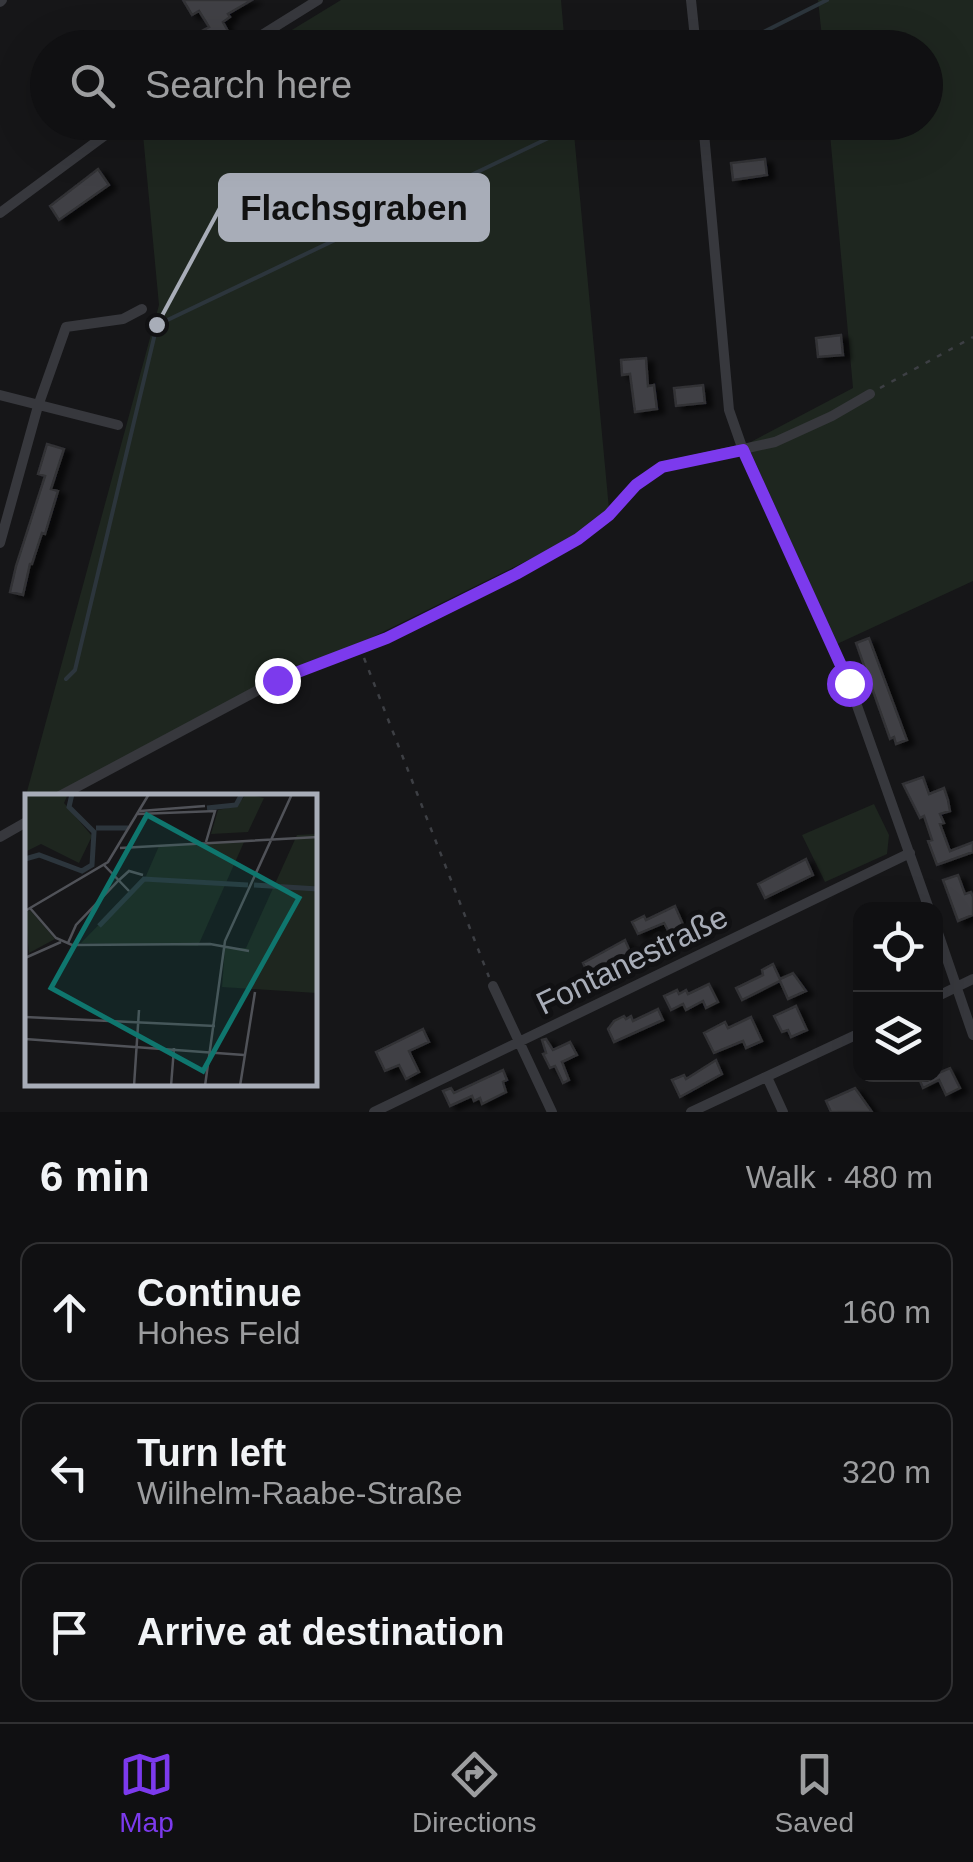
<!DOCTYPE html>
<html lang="en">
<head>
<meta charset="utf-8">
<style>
  :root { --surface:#101012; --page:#1e1e20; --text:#f1f3f6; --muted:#9c9d9f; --line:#303032; --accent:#7c3aed }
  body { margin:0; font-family:Helvetica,sans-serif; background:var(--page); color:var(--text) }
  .controls { position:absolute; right:30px; bottom:30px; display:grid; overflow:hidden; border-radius:20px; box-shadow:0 10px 40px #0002 }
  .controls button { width:90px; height:90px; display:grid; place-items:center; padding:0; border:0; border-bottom:2px solid var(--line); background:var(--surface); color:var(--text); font:50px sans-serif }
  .stop { position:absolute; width:30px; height:30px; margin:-22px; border:8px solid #7c3aed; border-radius:50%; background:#fff }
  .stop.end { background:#7c3aed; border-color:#fff; box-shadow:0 2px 10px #0008 }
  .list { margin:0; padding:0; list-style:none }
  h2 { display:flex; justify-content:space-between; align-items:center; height:130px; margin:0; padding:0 40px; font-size:42px }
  h2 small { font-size:32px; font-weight:400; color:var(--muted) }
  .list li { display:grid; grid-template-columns:65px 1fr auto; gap:30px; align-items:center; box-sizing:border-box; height:140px; margin:0 20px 20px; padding:0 20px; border:2px solid var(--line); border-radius:20px }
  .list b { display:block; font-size:38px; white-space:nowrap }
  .list p { margin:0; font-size:32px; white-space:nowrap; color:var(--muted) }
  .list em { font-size:32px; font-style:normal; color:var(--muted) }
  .icon { flex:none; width:55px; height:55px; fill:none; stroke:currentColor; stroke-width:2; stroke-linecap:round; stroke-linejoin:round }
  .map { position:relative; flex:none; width:973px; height:1112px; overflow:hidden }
  .search { position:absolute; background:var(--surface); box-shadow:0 10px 40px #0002; left:30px; right:30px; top:30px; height:110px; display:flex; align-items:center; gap:25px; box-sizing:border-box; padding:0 35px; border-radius:55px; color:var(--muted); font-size:38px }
  .sheet { height:610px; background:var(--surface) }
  nav { display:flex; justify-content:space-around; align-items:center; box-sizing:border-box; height:140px; border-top:2px solid var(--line); background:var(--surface); font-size:28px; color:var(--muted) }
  nav a { display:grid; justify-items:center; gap:5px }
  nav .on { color:var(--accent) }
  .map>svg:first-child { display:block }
</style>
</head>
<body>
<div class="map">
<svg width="973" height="1112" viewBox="0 0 973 1112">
  <defs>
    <filter id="shadow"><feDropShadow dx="7" dy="4" stdDeviation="2.5" flood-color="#0009"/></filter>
  </defs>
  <rect width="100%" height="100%" fill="#161618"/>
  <path fill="#1e261f" d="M341,0H561L565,47H264Z
    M818,0H973V581L837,644L747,444L853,388L829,123L926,122V48L823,47Z
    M573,123L609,509L577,536L49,797H28L27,808L22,810L159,305L142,124Z
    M874,804L889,835L887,854L825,882L802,835Z"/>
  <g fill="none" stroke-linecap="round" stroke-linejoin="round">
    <path stroke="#2c353c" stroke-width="4" d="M732,48L827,0
      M66,679L75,670L157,325L582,122"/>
  </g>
  <path fill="#404145" stroke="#303034" stroke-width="2.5" filter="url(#shadow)" d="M183,0H252L228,14L230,17L223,22L228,31L204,45L198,33L209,27L199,11L192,15Z
    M765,159L767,175L733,180L731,163Z
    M98,169L109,185L59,220L50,206Z
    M841,335L843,355L818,357L816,338Z
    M646,358L648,386L654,385L657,409L635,412L630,374L622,375L621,360Z
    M703,385L705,403L676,406L674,388Z
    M47,444L64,449L51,489L58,491L45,534L42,533L32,564H30L23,595L10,592L16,566L45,476L38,474Z
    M869,638L907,740L896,744L894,737L890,739L856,643Z
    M923,777L929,794L944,788L948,800L950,811L940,814L944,823L940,824L950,851L973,842V852L937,865L928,841L932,840L924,816L920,818L903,784Z
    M806,859L813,875L765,898L758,884Z
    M958,875L965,894L971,892L973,897V915L958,921L943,880Z
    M675,906L685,929L671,936L664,923L638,934L632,922L644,916L646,920Z
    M625,940L632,956L603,969L606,976L592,982L583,963Z
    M773,964L780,979L793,973L806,991L788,999L780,981L742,1000L736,988L763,975L762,970Z
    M709,984L718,1002L706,1008L703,1001L686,1010L683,1004L671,1010L664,996L677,990L679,994L686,990L688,994Z
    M796,1006L807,1030L791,1037L788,1030L782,1032L774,1016Z
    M658,1009L663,1020L614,1042L608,1029L614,1021L624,1016L626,1019L631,1016L633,1021Z
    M751,1017L762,1041L746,1048L743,1041L714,1053L704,1033L725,1022L728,1028Z
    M423,1029L429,1042L409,1051L419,1072L406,1079L399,1065L385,1071L376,1052Z
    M546,1039L553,1050L570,1042L577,1055L562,1062L569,1080L563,1083L555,1066L550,1068L543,1054L546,1053L542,1040Z
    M716,1060L722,1074L680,1097L672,1080L684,1075L686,1079Z
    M950,1068L960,1088L946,1095L939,1080L923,1088L917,1074H936Z
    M503,1070L507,1080L503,1082L506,1092L482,1104L480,1098L474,1101L472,1096L450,1106L443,1091L451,1088L454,1093Z
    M855,1088L872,1112H831L826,1101Z"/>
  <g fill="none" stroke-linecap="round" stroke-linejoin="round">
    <path stroke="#3d3f44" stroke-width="2.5" stroke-dasharray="5 8" stroke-linecap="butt" d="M880,388L973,337
      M364,658L489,977"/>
    <path stroke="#37383d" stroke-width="10" d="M691,0L696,48
      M0,2L2,0
      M241,48L318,0
      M703,122L729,410L743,450L849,683L929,909
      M0,213L123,122
      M0,395L118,425
      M0,543L38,406L66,327L123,319L142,309
      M58,797L277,680L387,638L516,574L578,539L609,515L636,485L662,467L775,442L832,416L870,394
      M0,837L28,821
      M936,927L973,1035
      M493,986L552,1112
      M936,997L973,979
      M767,1077L783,1112
      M374,1112L910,853
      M691,1112L860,1033"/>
  </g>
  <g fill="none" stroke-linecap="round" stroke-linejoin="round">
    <path stroke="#7c3aed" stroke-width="12" d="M277,680L387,638L516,574L578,539L609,515L636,485L662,467L743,450L849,683"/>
  </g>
  <g text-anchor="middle" stroke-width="10" stroke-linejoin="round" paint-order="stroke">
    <g font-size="32" fill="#a8adb8" stroke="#111113">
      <text transform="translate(632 960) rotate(-26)" y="11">Fontanestraße</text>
    </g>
  </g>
  <g transform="translate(25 794)">
    <rect width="292" height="292" fill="#161618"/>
    <path d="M0,0H43L39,9L67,42L54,69L16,50L0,58ZM221,0L239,4L223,38L186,40L193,16L212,12ZM292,40V199L197,193L200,154H221L272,41ZM219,48L173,152L56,149L121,82L134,52ZM5,116L30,145L4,159L0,119Z" fill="#1e261f"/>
    <path fill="none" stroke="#2c353c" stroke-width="5" d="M182,14L211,11L217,0M71,34H103M0,65L14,61L57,77L67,71L69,38L44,13L47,0M229,91L293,95M74,132L119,85L223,91"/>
    <path fill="none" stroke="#505258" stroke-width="2.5" d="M115,17L180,12M113,20L190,17L181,48M95,54L293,43M79,71L104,97M5,114L31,144L47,151L185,150L224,157M0,117L83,68L124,0M43,149L51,131L93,87L104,77L118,81M0,164L36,148M0,223L190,232M0,245L219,261M109,292L114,216M146,292L149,254M180,292L200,147L267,0M215,292L230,198"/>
    <path fill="#0f766e" fill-opacity="0.15" stroke="#0f766e" stroke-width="5" d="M122,21L274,104L178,277L26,194Z"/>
    <rect width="292" height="292" fill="none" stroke="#a8adb8" stroke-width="5"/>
  </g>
  <path fill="none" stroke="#a8adb8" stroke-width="4" d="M157 325L220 208"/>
  <circle fill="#a8adb8" stroke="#111113" stroke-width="4" cx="157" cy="325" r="10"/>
  <rect fill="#a8adb8" stroke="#a8adb8" stroke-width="4" x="220" y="175" width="268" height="65" rx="10"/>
  <g font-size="35" text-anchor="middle" font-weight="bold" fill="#111">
    <text x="354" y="220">Flachsgraben</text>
  </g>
</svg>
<div class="controls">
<button><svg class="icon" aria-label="locate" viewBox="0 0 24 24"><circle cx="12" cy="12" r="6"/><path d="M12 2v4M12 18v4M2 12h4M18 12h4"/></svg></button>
<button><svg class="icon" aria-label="layers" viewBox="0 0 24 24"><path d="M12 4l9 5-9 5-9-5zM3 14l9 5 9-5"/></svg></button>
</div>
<div class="stop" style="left:849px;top:683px"></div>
<div class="stop end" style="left:277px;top:680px"></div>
<div class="search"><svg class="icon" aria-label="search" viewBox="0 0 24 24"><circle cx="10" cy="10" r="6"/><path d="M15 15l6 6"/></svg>Search here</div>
</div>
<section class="sheet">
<h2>6 min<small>Walk · 480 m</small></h2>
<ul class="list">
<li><svg class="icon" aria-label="ahead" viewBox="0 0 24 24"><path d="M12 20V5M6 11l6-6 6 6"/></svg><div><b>Continue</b><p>Hohes Feld</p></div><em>160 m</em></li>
<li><svg class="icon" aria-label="left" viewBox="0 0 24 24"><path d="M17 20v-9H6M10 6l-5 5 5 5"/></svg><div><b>Turn left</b><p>Wilhelm-Raabe-Straße</p></div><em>320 m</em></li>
<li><svg class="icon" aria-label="arrive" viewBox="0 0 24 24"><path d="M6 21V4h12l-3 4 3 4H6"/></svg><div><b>Arrive at destination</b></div></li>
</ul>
</section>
<nav>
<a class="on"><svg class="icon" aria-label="map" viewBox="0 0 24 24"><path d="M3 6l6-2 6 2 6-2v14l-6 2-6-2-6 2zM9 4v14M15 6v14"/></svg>Map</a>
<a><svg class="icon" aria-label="directions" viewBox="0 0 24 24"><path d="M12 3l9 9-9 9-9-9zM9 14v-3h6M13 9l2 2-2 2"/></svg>Directions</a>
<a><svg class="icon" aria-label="saved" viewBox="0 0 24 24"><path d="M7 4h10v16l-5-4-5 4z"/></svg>Saved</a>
</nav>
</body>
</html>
